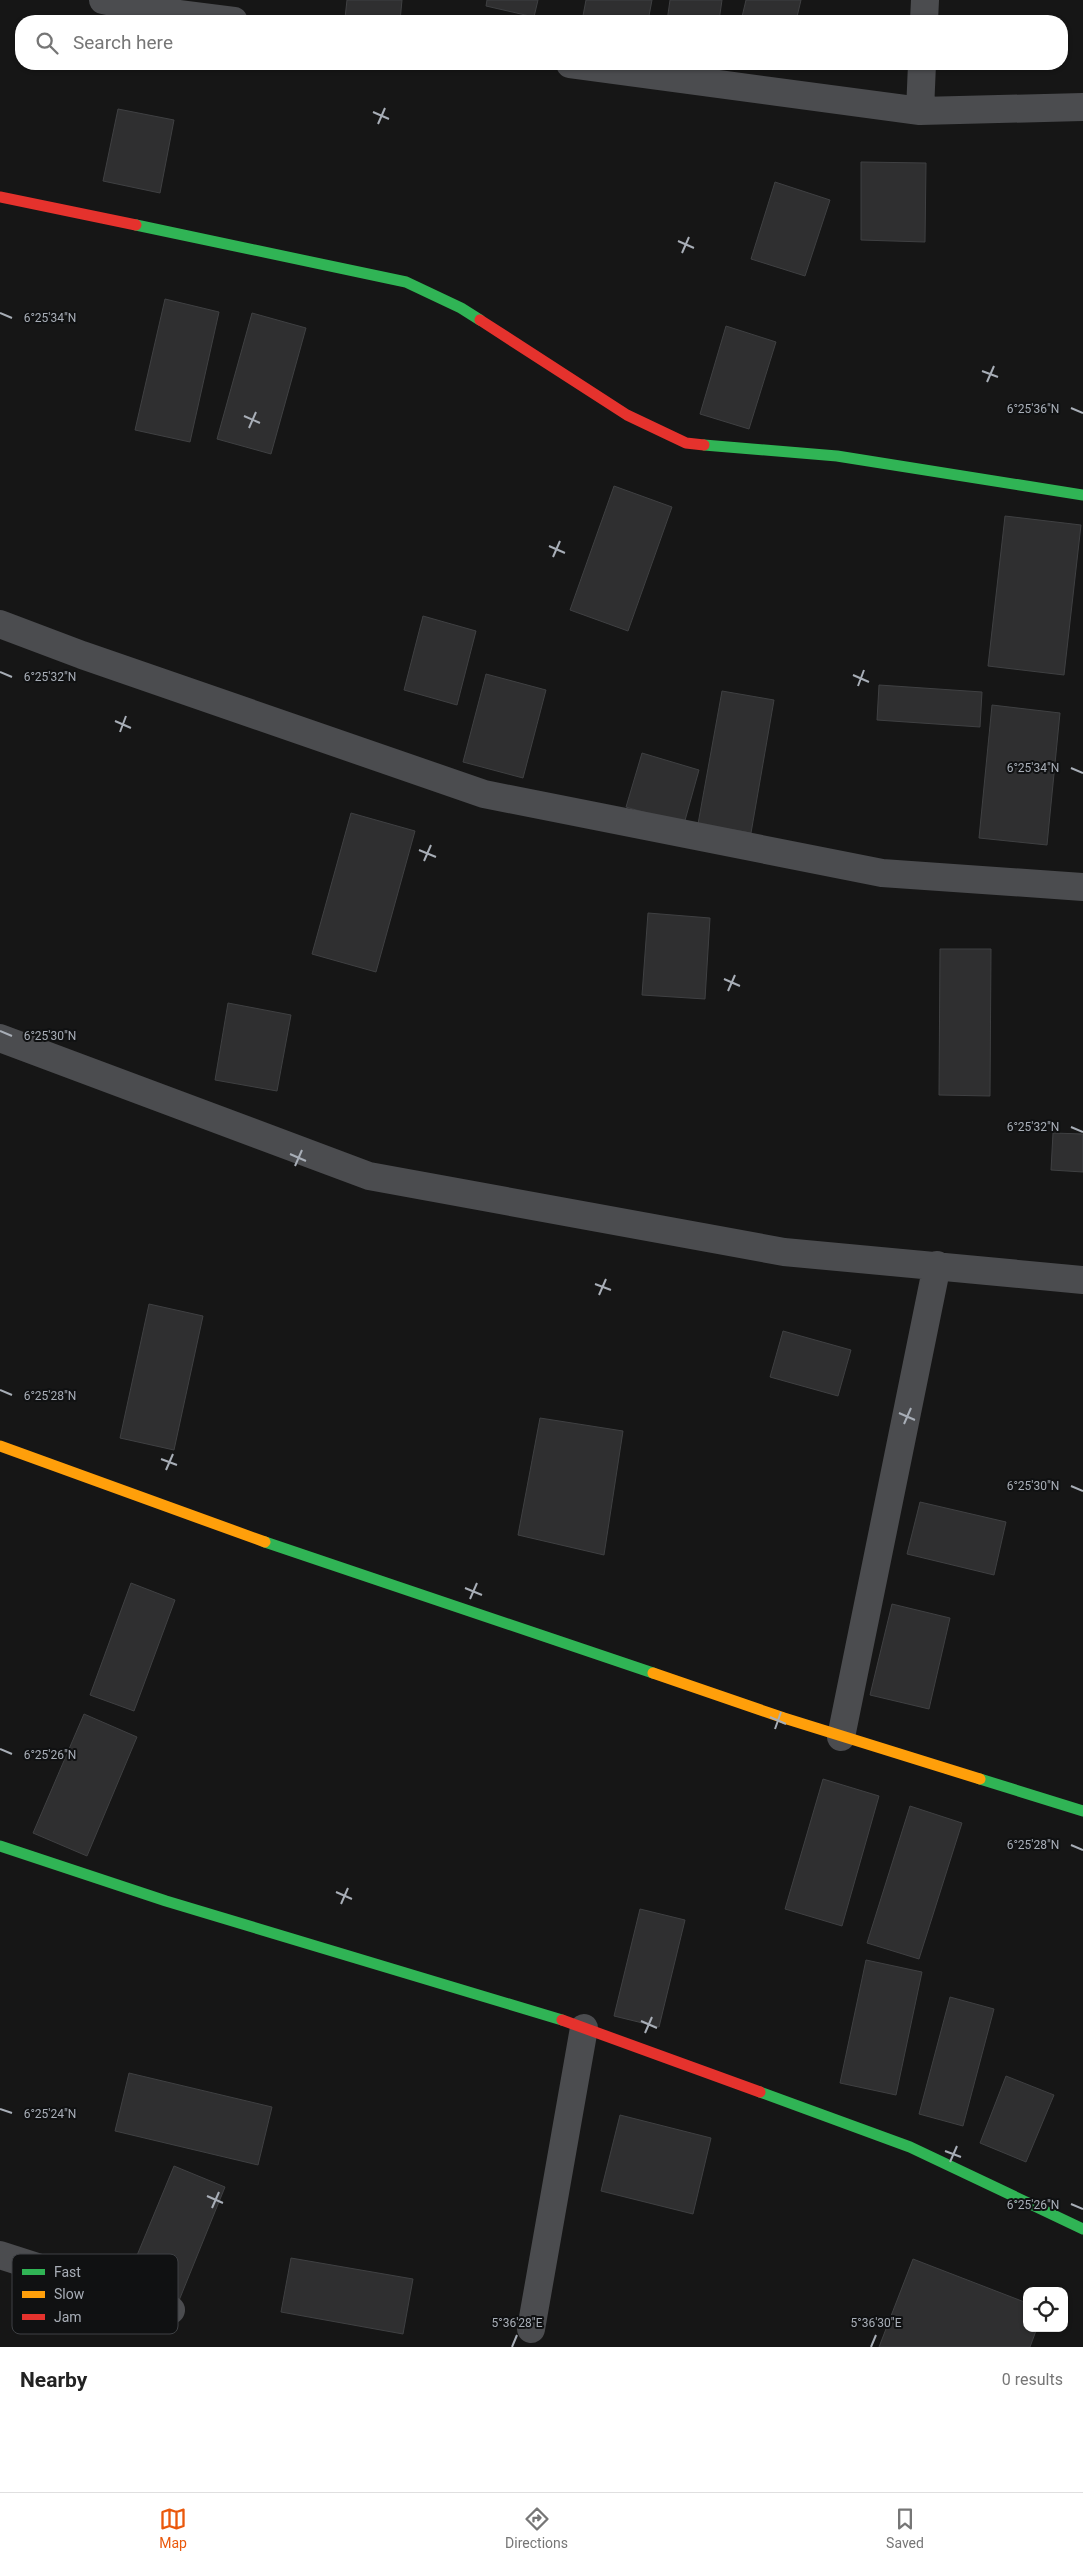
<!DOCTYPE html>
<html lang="en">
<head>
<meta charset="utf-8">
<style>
  :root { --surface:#fff; --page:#f2f2f2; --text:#222; --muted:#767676; --line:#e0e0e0; --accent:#ea580c }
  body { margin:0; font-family:Roboto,sans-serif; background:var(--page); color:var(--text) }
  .controls { position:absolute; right:15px; bottom:15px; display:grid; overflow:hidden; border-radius:10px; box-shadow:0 1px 4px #0004 }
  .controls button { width:45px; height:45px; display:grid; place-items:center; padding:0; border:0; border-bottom:1px solid var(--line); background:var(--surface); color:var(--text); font:25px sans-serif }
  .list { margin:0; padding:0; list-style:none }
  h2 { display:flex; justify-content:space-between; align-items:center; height:65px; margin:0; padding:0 20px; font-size:21px }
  h2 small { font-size:16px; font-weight:400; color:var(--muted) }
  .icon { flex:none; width:28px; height:28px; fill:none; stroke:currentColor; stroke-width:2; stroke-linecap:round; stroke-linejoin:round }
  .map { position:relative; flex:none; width:1083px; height:2347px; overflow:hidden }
  .search { position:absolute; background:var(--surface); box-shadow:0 1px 4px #0004; left:15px; right:15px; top:15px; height:55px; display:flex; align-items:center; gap:12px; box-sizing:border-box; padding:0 18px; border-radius:20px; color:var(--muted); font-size:19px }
  .sheet { height:145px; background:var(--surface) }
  nav { display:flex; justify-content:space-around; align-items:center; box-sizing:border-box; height:70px; border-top:1px solid var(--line); background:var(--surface); font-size:14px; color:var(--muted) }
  nav a { display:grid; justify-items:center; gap:2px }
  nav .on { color:var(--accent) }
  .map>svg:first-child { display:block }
</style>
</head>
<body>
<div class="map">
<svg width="1083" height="2347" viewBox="0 0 1083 2347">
  <rect width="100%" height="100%" fill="#161616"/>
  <path fill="#2f2f30" stroke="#3f4042" d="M347,0H402L400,21L345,18Z
    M487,0H538L534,17L486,6Z
    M586,0H652L648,21H582Z
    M670,0H722L719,21H667Z
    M746,0H801L796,21H741Z
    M118,109L174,120L160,193L103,181Z
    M861,162L926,163L925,242L861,240Z
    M775,182L830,200L805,276L751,259Z
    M165,299L219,312L190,442L135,430Z
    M252,313L306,328L271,454L217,439Z
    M726,326L776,342L749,429L700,414Z
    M614,486L672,507L628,631L570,610Z
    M1005,516L1081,525L1064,675L988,666Z
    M423,616L476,631L457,705L404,690Z
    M486,674L546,690L523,778L463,762Z
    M879,685L982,692L980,727L877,720Z
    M722,691L774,700L751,833L698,824Z
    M992,705L1060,713L1047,845L979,838Z
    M642,753L699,770L684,824L626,807Z
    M351,813L415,831L376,972L312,954Z
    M648,913L710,918L705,999L642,995Z
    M940,949H991L990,1096L939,1095Z
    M228,1003L291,1015L277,1091L215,1080Z
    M1053,1133L1083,1134V1172L1051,1170Z
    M149,1304L203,1316L174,1450L120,1438Z
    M783,1331L851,1350L838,1396L770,1377Z
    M540,1418L623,1431L604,1555L518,1535Z
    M920,1502L1006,1522L994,1575L907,1554Z
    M131,1583L175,1600L134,1711L90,1695Z
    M892,1604L950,1618L929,1709L870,1695Z
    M84,1714L137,1737L87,1856L33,1833Z
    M823,1779L879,1796L842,1926L785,1909Z
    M910,1806L962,1823L919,1959L867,1943Z
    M640,1909L685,1920L659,2027L614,2016Z
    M866,1960L922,1972L896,2095L840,2083Z
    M950,1997L994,2009L963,2126L919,2114Z
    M129,2073L272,2107L258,2165L115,2131Z
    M1006,2076L1054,2095L1026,2162L980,2143Z
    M620,2115L711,2138L693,2214L601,2191Z
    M174,2166L225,2187L178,2303L126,2282Z
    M291,2258L413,2279L403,2334L281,2312Z
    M913,2259L1027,2303V2328H1037L1030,2347H879Z"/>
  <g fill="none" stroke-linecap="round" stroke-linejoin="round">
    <path stroke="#4b4c4f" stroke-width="28" d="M103,0L156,11L234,21
      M924,21L925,0
      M570,64L920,111L1083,107
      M920,111L922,64
      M0,624L82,655L484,794L882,873L1083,887
      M0,1038L369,1176L784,1252L1083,1280
      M841,1737L937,1265
      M0,2255L171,2310
      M531,2329L584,2028"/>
    <path stroke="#30b455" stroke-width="11" d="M136,225L406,282L461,308L480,320
      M704,445L837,456L1083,495
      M265,1542L653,1673
      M980,1779L1083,1811
      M0,1846L166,1901L562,2020
      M760,2092L910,2147L1083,2229"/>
    <path stroke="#ff9f0a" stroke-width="11" d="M0,1446L265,1542
      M653,1673L784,1718L980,1779"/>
    <path stroke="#e5322d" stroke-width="11" d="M0,197L136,225
      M480,320L627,415L686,443L704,445
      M562,2020L760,2092"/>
  </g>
  <path fill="none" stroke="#a8aeb7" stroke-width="2" d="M373,112L389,119M378,124L385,108M678,241L694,248M682,253L689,237M0,313L12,318M982,371L998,377M987,382L994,366M1071,408L1083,413M244,416L260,423M249,428L256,412M549,546L565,553M553,557L560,541M0,672L12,677M853,675L869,682M858,686L864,670M115,721L131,728M120,732L126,716M1071,768L1083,773M419,850L436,857M424,861L431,845M724,979L740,986M728,991L735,975M0,1031L12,1036M1071,1127L1083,1132M290,1154L306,1161M295,1166L302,1150M595,1284L611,1290M599,1295L606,1279M0,1390L12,1395M899,1413L915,1420M904,1424L911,1408M161,1459L177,1465M166,1470L173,1454M1071,1486L1083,1491M465,1588L482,1595M470,1599L477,1583M770,1717L786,1724M775,1729L781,1712M0,1749L12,1754M1071,1845L1083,1850M336,1892L352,1899M341,1904L348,1888M641,2021L657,2028M645,2033L652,2017M0,2109L12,2113M945,2151L961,2157M950,2162L957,2146M207,2196L223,2203M1071,2204L1083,2209M212,2208L219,2192M512,2347L517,2335M871,2347L876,2335"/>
  <rect x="12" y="2254" width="166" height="80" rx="8" fill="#101112" stroke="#3e4044" stroke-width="1"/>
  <rect x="22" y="2269" width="23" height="6" fill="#30b455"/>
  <rect x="22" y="2291" width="23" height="7" fill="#ff9f0a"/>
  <rect x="22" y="2314" width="23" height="6" fill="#e5322d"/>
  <g font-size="14" fill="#a8aeb7">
    <text x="54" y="2277">Fast</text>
    <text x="54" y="2299">Slow</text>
    <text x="54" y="2322">Jam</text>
  </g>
  <g font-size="12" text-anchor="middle" fill="#a8aeb7" stroke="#101112" stroke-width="4" stroke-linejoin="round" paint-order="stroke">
    <text x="50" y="322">6°25'34"N</text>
    <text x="1033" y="413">6°25'36"N</text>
    <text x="50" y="681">6°25'32"N</text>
    <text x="1033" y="772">6°25'34"N</text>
    <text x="50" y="1040">6°25'30"N</text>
    <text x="1033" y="1131">6°25'32"N</text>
    <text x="50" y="1400">6°25'28"N</text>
    <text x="1033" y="1490">6°25'30"N</text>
    <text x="50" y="1759">6°25'26"N</text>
    <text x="1033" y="1849">6°25'28"N</text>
    <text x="50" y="2118">6°25'24"N</text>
    <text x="1033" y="2209">6°25'26"N</text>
    <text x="517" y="2327">5°36'28"E</text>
    <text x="876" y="2327">5°36'30"E</text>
  </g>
</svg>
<div class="controls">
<button><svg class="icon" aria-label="locate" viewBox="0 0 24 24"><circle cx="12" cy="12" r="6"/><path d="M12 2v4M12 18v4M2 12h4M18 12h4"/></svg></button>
</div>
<div class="search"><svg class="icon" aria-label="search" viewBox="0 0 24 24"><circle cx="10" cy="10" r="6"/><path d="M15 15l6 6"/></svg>Search here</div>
</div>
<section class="sheet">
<h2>Nearby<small>0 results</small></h2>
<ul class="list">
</ul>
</section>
<nav>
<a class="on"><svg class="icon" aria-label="map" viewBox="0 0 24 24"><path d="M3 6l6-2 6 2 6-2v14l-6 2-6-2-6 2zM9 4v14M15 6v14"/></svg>Map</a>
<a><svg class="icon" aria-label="directions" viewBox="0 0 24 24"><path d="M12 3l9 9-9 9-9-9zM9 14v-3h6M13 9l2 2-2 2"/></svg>Directions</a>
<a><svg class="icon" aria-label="saved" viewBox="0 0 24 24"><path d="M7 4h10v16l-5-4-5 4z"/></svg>Saved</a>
</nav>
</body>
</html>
